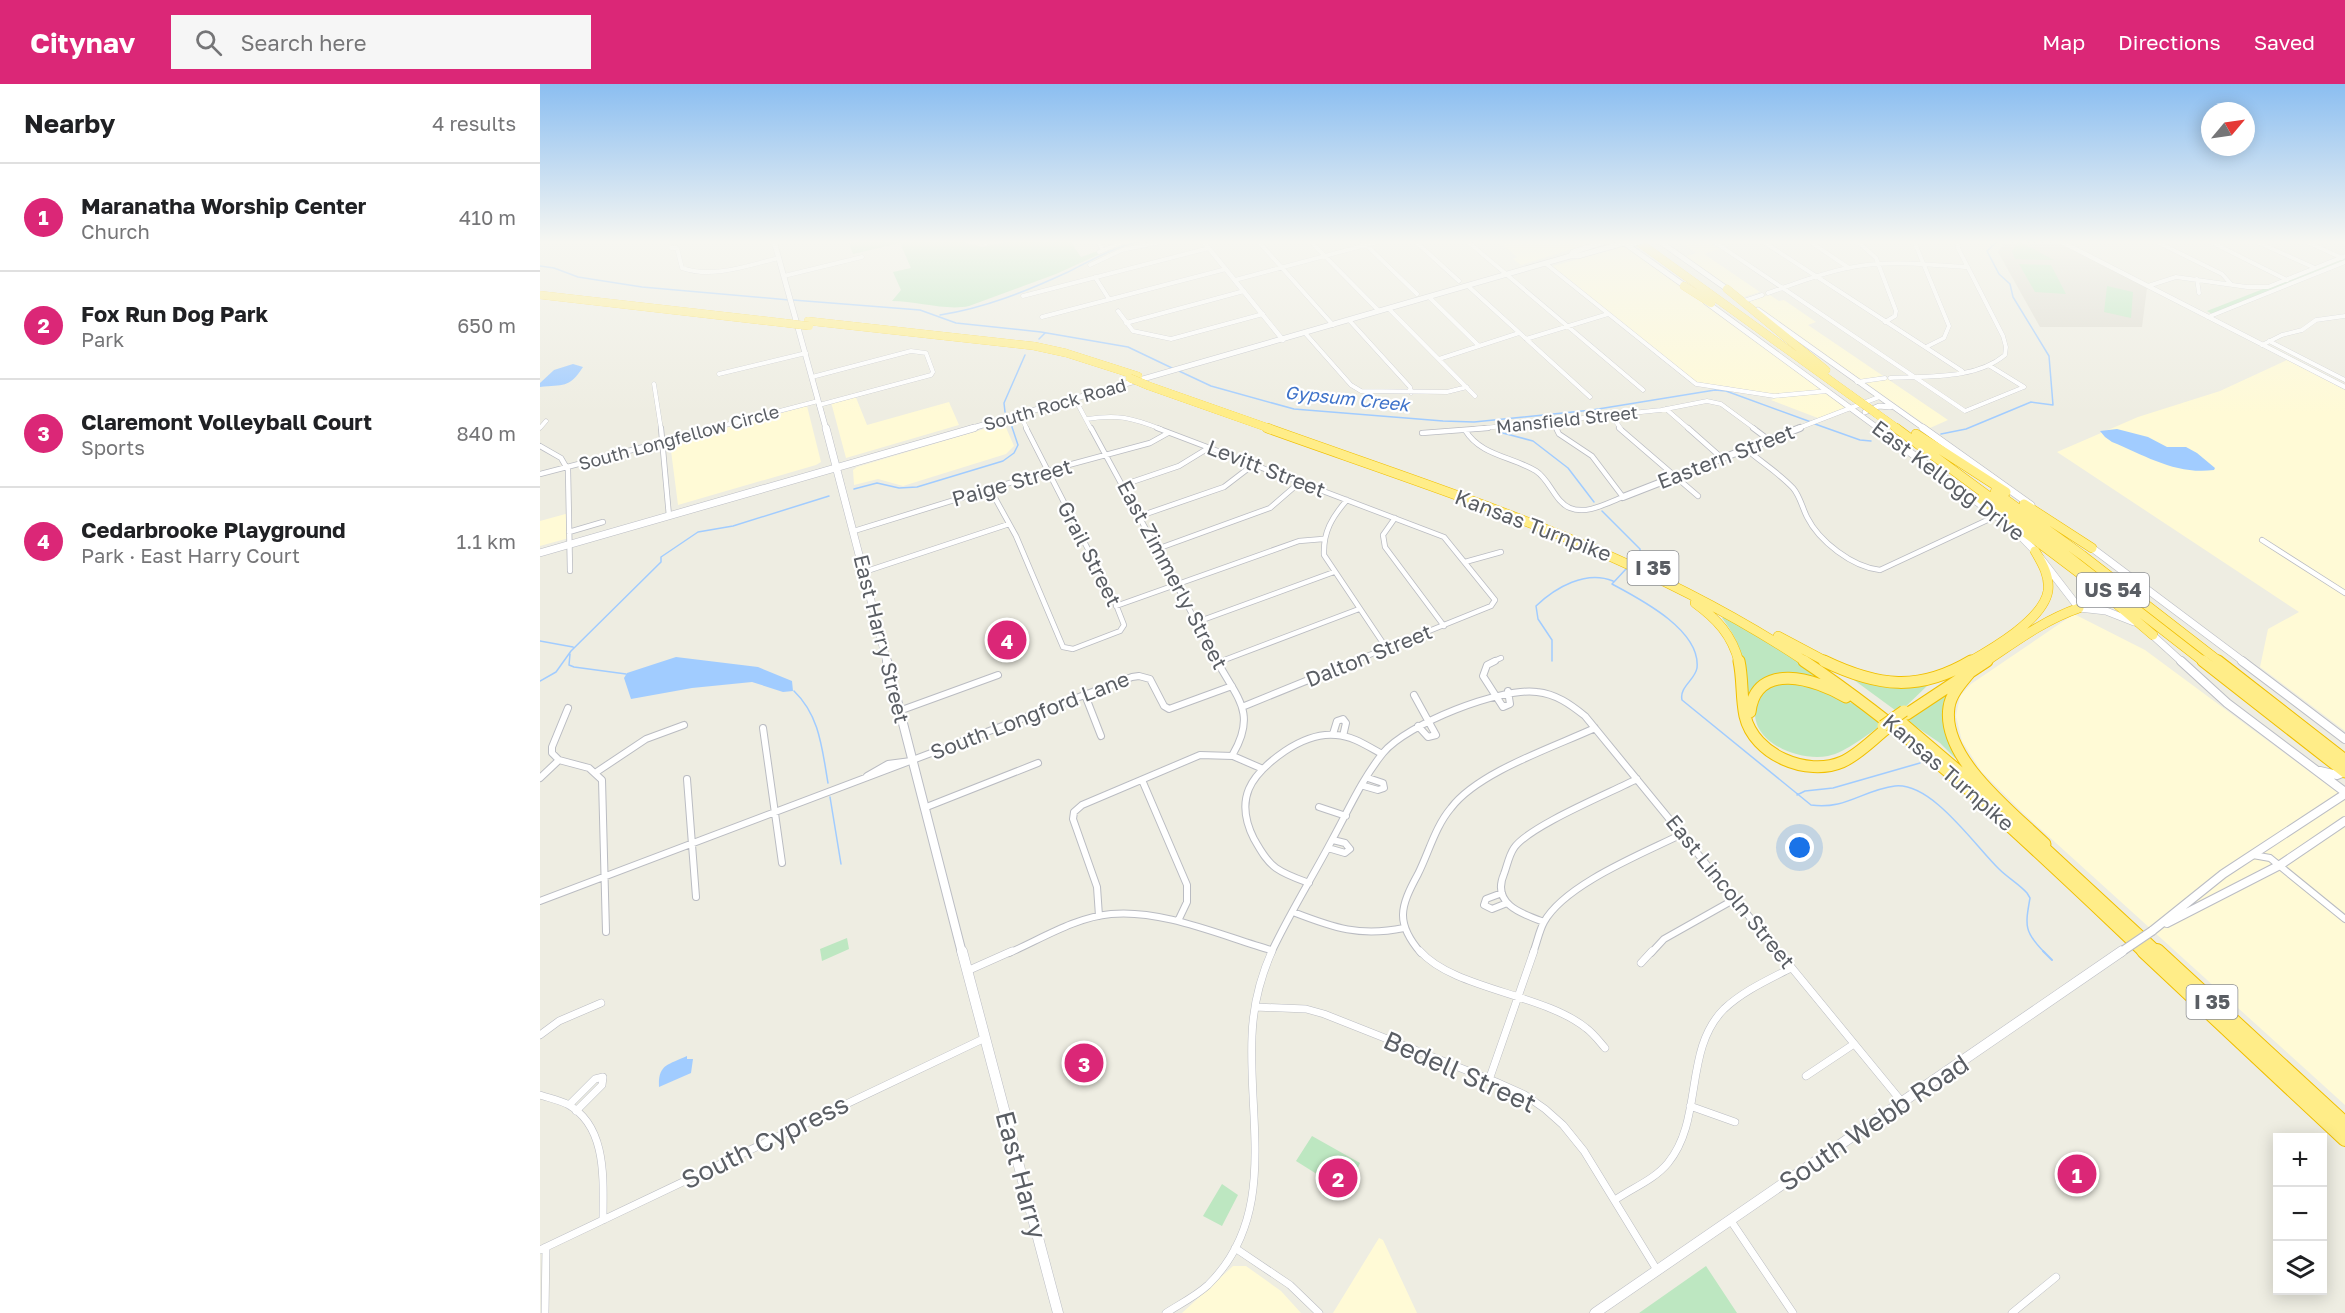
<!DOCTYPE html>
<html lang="en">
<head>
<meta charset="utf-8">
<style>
  :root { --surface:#fff; --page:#f6f6f6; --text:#202124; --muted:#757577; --line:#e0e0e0; --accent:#db2777 }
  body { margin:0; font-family:"Golos Text",sans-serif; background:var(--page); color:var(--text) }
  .controls { position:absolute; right:18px; bottom:18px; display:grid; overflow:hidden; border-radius:0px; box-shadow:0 3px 15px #0003 }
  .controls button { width:54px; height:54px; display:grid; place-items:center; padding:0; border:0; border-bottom:2px solid var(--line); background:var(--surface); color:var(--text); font:30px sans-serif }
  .compass { position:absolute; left:1661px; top:18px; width:54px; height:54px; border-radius:50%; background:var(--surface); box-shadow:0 3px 15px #0003; rotate:61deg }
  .you { position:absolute; left:1260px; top:764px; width:21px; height:21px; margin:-15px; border:4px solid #fff; border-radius:50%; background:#1a73e8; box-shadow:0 0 0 9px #1a73e833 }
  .badge { display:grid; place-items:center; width:39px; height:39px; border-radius:50%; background:var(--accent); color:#fff; font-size:20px; font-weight:700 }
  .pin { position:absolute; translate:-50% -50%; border:3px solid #fff; box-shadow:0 2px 6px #0006 }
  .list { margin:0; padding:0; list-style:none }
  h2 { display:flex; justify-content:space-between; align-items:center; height:78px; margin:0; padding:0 24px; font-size:26px }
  h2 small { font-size:20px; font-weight:400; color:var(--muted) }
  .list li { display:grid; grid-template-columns:39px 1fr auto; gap:18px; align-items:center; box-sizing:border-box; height:108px; padding:0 24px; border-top:2px solid var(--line) }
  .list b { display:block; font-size:22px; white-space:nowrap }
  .list p { margin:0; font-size:20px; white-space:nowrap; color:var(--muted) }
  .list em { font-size:20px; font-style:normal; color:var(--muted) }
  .icon { flex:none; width:33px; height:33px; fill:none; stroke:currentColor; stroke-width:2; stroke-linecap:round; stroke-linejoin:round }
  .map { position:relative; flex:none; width:1805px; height:1229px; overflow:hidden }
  header { display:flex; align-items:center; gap:36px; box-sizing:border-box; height:84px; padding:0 30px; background:var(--accent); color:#fff }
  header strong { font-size:28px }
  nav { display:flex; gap:33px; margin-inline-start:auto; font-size:21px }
  .search { width:420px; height:54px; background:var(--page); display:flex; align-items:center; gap:15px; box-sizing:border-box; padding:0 21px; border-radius:0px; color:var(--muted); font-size:22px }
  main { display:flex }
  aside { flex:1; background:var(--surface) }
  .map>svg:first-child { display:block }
</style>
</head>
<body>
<header>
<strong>Citynav</strong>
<div class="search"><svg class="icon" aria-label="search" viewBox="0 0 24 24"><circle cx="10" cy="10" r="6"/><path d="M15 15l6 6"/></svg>Search here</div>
<nav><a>Map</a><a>Directions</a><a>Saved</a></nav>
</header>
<main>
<aside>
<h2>Nearby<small>4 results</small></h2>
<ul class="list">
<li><span class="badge">1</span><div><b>Maranatha Worship Center</b><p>Church</p></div><em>410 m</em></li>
<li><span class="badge">2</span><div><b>Fox Run Dog Park</b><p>Park</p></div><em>650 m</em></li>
<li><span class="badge">3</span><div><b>Claremont Volleyball Court</b><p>Sports</p></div><em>840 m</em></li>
<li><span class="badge">4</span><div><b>Cedarbrooke Playground</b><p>Park · East Harry Court</p></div><em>1.1 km</em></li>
</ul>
</aside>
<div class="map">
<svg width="1805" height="1229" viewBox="0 0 1805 1229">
  <rect width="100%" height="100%" fill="#eeede2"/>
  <path fill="#fffad6" d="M958,157H1058L981,181L973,175L977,173Z
    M1139,157H1167L1179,165L1164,170L1220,208L1204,213L1144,173L1156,169Z
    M1087,162L1311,325L1283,336L1231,316L1236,314L1187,302L1158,301L1009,183Z
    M1230,211L1239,217L1244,216L1276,238L1268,241L1408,336L1390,344L1208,217Z
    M1747,276L1805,306V647L1720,583L1728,545L1759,528L1517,368L1598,333L1680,307Z
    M315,311L327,341L409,318L419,341L306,374L291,318Z
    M267,322L281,378L276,381L138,421L130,359Z
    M464,339L474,362L466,370L363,402L338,395L314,401L313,386L317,383Z
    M29,429V454L0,462V437Z
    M1534,530L1605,566L1805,714V1021L1483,729L1441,687L1422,657L1416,632L1420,612L1431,600Z
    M839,1154L843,1156L877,1229H793Z
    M693,1182H706L741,1207L761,1229H642Z"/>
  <path fill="#dedcd1" d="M1467,157H1516L1607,204L1602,243H1500L1458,168Z"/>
  <path fill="#bde7c1" d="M315,157H420L443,163L469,157H530L541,173L558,167L560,170L516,190L429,222C407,227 376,217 352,217L361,206L353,188L371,184L360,159L313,170L309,159Z
    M1478,158H1480L1514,176L1475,175L1472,167Z
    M1805,173V176L1672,230L1667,227Z
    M1479,180L1511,181L1526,210L1495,208Z
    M1567,202L1593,208L1591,234L1564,228Z
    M1186,531L1283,593L1280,596L1248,590L1208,618C1204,581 1205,564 1182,534Z
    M1317,593L1386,599L1388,601L1359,629L1314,596Z
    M1257,597L1314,620L1344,640C1327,650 1307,668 1288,672C1258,678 1207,657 1216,621C1218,614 1220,610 1225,605C1234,599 1246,598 1257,597Z
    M1404,610L1407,611L1418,674H1415L1400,659L1366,636Z
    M307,854L309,865L282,877L280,865Z
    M772,1052L820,1079L807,1109L756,1077Z
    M682,1100L698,1111L682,1142L663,1132Z
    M1166,1182L1197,1229H1099Z"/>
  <path fill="#a1ccff" d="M33,280L43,283C29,305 23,300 0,303V299L14,286Z
    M1577,345L1608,353L1627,363H1646L1657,369L1675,384L1674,386C1636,391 1606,372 1572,358L1565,353L1560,347Z
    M136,573L218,583L252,597L253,607L243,608L212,598L152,604L91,615L84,594L87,589Z
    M147,972V975H153L151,989L119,1003C118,980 128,981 147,972Z"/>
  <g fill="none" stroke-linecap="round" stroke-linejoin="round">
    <path stroke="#a1ccff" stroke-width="1.5" d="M0,182L14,184L38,193L102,203L249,216
      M253,216L380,226L416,239L501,248L588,263L632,284
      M400,231C445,224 487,207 528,188C552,176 574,163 601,157
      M499,255L505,249
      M639,287L671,302L754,325L903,337L934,338L1052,326L1175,306L1186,307L1271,338
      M465,328L464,319L485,271
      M1275,340L1320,356L1331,357
      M959,348L993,357L1028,384L1054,418
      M1401,350L1426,345L1491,318L1513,321L1509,272L1473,213L1470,200L1459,190L1447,167L1458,157
      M314,405L337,399L359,404L377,403L463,377L474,369L478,361L471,340
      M1062,427L1100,465V469
      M1086,485L1072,500C1100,515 1161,546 1157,584C1155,596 1139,603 1142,616L1271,721C1305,726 1323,706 1355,702C1392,698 1435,762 1459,785C1468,794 1479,800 1487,809L1490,814C1485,842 1484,848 1505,869
      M0,557L33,563
      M30,570L29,581L34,583L86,590
      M1012,577V556L998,535L996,522C1016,503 1046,486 1073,497
      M0,597L16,588L31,567L121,478V473L158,448L193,442L289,412
      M254,607C280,632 282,665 288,699
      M1257,711L1265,707L1293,704L1380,679
      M290,713L301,780"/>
    <path stroke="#a1ccff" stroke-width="2" d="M1503,867L1512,876"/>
    <defs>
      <path id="minor-far3" d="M444,157L446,160
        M557,157L563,166
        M718,157L793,241
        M770,157L839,227
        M822,157L877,210
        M875,157L919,197
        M927,157L1103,306
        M1173,157L1425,327L1484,303
        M1222,157L1422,287
        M1269,157L1309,184
        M1317,157L1336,174L1356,227L1355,232L1345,238
        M1374,157L1409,242L1404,254L1386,263
        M1615,157L1682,190L1691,200
        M1669,157L1747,196
        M1715,157L1775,184
        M1765,157L1802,174
        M131,164H137L142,184C174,195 208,181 239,174
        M559,168L585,157
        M1005,179L1156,300L1234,312L1288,307
        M550,181L582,166L626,157
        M244,192L322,173
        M555,193L569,215
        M1657,195L1659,209
        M695,196L841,157
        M928,202L1050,313
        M1608,202L1636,193L1707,203H1728L1805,172
        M1228,209C1260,198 1292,185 1326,181C1360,177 1394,181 1428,183
        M483,212L669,164
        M889,213L939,262
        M1204,217L1222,211
        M849,225L935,312
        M578,227L593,247L631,255L723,230
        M502,233L686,185
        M1668,233L1805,178
        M809,236L870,303L871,309
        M586,239L704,207
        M765,249L811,301L821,307L907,308L927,303
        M986,255L1068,230
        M1729,257L1805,296
        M1722,261L1742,251L1762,246L1776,236L1805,232
        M899,275L979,249
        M1450,282L1484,303
        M179,290L266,269
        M272,293L371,267L386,269L393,288L391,291L279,321
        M1350,294C1387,292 1435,296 1465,271L1466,263L1463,252L1418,164V157
        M1317,298L1345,294
        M114,300L121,345
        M535,315L551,345
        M1126,325L1149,345
        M480,331L487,345
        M1072,332L1081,345
        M547,335C578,330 592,334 621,345
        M1013,338L1017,345
        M0,344L6,337
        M170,345L278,317
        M934,345L1121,326L1167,317L1181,320L1215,345"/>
      <path id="minor-far2" d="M121,344L129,432
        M551,344L678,578
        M617,344L904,453L955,516L951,522L812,578
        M1079,344L1158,412
        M1148,344L1183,375
        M1213,344L1229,356
        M925,346C941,372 971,372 996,387C1010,396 1015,418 1030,424C1047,431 1067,419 1083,413L1052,372L1019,350L1016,344
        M882,349L948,344
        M0,362L21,374L28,386L30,487
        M1206,365C1221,378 1239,389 1253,404C1260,412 1262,423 1267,433C1279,457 1312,483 1340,486L1456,432
        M0,390L176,344
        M583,401L639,382L670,363
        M450,405L476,452L523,563L533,565L580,547L584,541L575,518L486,344
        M807,416C792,433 783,448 784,471L847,565
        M600,432L684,403L714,380
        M855,434L843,451L845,463L904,542
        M314,447L521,383L610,359L628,349
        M29,448L63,438
        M1722,456L1805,509
        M617,465L730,424L760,398
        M925,478L961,468
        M324,488L469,440
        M576,522L759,457L783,455
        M657,538L794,488
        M679,578L819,525
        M952,578L961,574"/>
      <path id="minor-far1" d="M677,577C697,614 717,629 693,670
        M955,577L947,581L943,592L963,623L970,620L968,607
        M679,578L682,577
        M545,611L561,652
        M874,611L896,651L888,653L878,642
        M702,623L815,577
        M359,627L458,591
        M223,644L242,779
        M793,650L797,637L803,635L806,639L803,652
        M19,676L49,684L62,696L66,848
        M19,676L12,669V663L28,624
        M58,687L106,655L144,641
        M327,692L348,680L371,677
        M0,694L19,676
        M147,695L156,813
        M602,696L647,801V818L638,837
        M824,702L838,706L844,704L843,699L828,694
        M779,723L806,732
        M384,724L498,679
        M788,764L805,769L810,765L805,759L793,756
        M1713,771L1730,774L1805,835
        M769,799C758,795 746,791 736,784C726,777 720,765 714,755C694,715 710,691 745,667C760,657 777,649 796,651C813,652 827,662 842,670
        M962,809L946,815L944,821L952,825L967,819
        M0,817L592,593L599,592L610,595L624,622L629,625L692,602
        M753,828C794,844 820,853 864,844
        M559,832L557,803L533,735L534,728L542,721L660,671L693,672L723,685
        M1004,838C982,830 951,820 964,790C967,782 969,771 974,764C989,742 1070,709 1097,695
        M469,869C501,855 536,833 571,830C622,825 682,852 731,866
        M731,869C749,830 772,794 792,756C808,727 822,695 843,669C867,640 960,603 997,608C1016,610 1030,620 1045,632L1239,869
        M881,869C855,839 860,823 878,790C889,768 895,743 911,724C938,688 1014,663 1055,644
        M993,869C997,859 999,847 1004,838C1025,800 1104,769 1142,750
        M1111,869L1124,855L1195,815"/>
      <path id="minor" d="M880,867C913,905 1004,910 1046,944C1053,949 1059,957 1065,964
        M1238,867L1362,1018
        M1101,879L1112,867
        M427,887L472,867
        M715,923L766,925L784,930L956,998L985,1011L1005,1025L1023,1041L1044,1067L1117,1186
        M0,951L19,937L61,919
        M1266,992L1314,960
        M949,996L994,867
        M0,1011C9,1014 19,1016 27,1020C68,1042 63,1097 63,1136
        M29,1021L55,995L63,993L62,1001L36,1027
        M1150,1022L1195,1038
        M1075,1116C1092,1104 1114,1096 1128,1079C1164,1035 1143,966 1184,925C1203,907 1228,896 1251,884
        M1191,1137L1253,1229
        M695,1164L750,1201L779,1229
        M0,1166L445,954
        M5,1229L6,1163
        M626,1229C640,1220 656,1212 668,1201C738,1132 708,1038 712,952C713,922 720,894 732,867
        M1472,1229L1516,1193"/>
      <path id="tertiary-far1" d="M663,157L743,256
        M1520,157L1805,303
        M1256,345L1339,313"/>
      <path id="tertiary" d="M1083,413L1260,344"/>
      <path id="secondary-far3" d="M234,157L286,345
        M1119,157L1190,207
        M1083,158L1149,205
        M1030,172L1033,168L1067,157
        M1166,218L1339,345
        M1218,226L1385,345
        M1325,328L1339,322L1350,323
        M429,345L1030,172H1038L1091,157"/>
      <path id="secondary-far2" d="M286,344L347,578
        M1337,344L1463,437
        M1383,344L1491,421
        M1473,444L1495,467L1539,524L1566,527L1594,538
        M1548,461L1704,578
        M0,469L434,344
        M1609,548L1642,578"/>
      <path id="secondary-far1" d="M347,577L422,869
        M1641,577L1687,619L1805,708
        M1702,577L1805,655
        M1780,687L1797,691L1805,688
        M1627,839L1740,781L1805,737
        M1612,847L1683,790L1805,710
        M1580,869L1584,866"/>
      <path id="secondary" d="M422,867L518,1229
        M1055,1229L1582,867"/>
      <path id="motorway-far3" d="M1097,157L1309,310
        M1144,202L1171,219
        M1187,205L1286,286
        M0,211L245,239
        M268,237L494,262L526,269L598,292
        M609,302L731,345
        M1337,330L1358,345"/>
      <path id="motorway-far2" d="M727,344C911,410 1102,468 1266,578
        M1356,344L1497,448L1664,578
        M1376,350L1466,408
        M1455,408L1542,471L1680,578
        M1441,415L1551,498L1613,551
        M1484,420L1552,464
        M1155,519C1177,535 1192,551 1199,578
        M1238,552L1287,578
        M1429,578C1452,565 1503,536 1508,507C1510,492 1502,479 1495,467
        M1445,578C1475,558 1504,536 1539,524"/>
      <path id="motorway-far1" d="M1199,577C1203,595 1201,614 1205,632C1214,671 1267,693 1302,678C1318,671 1332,656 1346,645
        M1264,577C1389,661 1496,766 1605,869
        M1284,577C1338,603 1379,608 1431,577
        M1663,577L1805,688
        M1678,577L1805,676
        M1431,587C1423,597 1411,609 1409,623C1401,674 1472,728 1505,760
        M1210,628C1216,576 1276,595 1306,613
        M1367,630L1447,577
        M1363,640L1456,719
        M1498,758L1618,869"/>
      <path id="motorway" d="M1604,867L1805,1055
        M1617,867L1805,1040"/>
    </defs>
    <use href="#minor-far3" stroke="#babcc2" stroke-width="4.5"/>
    <use href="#minor-far2" stroke="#babcc2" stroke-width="6"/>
    <use href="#minor-far1" stroke="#babcc2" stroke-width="8"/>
    <use href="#minor" stroke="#babcc2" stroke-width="8"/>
    <use href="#tertiary-far1" stroke="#babcc2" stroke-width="5"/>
    <use href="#tertiary" stroke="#babcc2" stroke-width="8"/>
    <use href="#secondary-far3" stroke="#bbbdc4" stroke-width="6"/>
    <use href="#secondary-far2" stroke="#bbbdc4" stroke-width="8"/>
    <use href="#secondary-far1" stroke="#bbbdc4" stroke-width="10"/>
    <use href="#secondary" stroke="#bbbdc4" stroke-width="11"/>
    <use href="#motorway-far3" stroke="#f0bf00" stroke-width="8"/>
    <use href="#motorway-far2" stroke="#f0bf00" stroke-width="10"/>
    <use href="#motorway-far1" stroke="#f0bf00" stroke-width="13"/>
    <use href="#motorway" stroke="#f0bf00" stroke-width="16"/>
    <use href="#minor-far3" stroke="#fff" stroke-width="4"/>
    <use href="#minor-far2" stroke="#fff" stroke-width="4.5"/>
    <use href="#minor-far1" stroke="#fff" stroke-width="6"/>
    <use href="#minor" stroke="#fff" stroke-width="7"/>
    <use href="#tertiary-far1" stroke="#fff" stroke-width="4.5"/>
    <use href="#tertiary" stroke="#fff" stroke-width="6"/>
    <use href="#secondary-far3" stroke="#fff" stroke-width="5"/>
    <use href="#secondary-far2" stroke="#fff" stroke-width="7"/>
    <use href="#secondary-far1" stroke="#fff" stroke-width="8"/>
    <use href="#secondary" stroke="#fff" stroke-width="10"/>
    <use href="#motorway-far3" stroke="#ffed88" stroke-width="8"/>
    <use href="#motorway-far2" stroke="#ffed88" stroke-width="9"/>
    <use href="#motorway-far1" stroke="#ffed88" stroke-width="11"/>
    <use href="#motorway" stroke="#ffed88" stroke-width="14"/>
    <defs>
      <path id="secondary-bridge-far1" d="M1093,160L1102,157"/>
      <path id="secondary-bridge" d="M1584,866L1612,847"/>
      <path id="motorway-bridge-far1" d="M245,239L269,242
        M590,294L609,302
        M1309,310L1337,330"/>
      <path id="motorway-bridge" d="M1343,642L1364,627"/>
    </defs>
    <use href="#secondary-bridge-far1" stroke="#bbbdc4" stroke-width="6" stroke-linecap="butt"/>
    <use href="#secondary-bridge" stroke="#bbbdc4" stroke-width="10" stroke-linecap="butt"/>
    <use href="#motorway-bridge-far1" stroke="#f0bf00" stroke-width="8" stroke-linecap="butt"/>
    <use href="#motorway-bridge" stroke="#f0bf00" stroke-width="13" stroke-linecap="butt"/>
    <use href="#secondary-bridge-far1" stroke="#fff" stroke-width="5"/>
    <use href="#secondary-bridge" stroke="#fff" stroke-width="8"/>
    <use href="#motorway-bridge-far1" stroke="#ffed88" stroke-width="8"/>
    <use href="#motorway-bridge" stroke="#ffed88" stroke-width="11"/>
  </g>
  <linearGradient id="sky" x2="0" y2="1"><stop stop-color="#8bbef1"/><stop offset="0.48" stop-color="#f7f7f2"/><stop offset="1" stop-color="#f7f7f2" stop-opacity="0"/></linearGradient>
  <rect width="1805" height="329" fill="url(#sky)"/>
  <g text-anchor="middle" stroke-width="4.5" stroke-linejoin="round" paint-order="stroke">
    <g font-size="18" font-style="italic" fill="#3e72c9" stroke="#fff">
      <text transform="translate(807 315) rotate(6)" y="6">Gypsum Creek</text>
    </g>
    <g font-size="18" fill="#5a5e64" stroke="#fff">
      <text transform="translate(515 321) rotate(-16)" y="6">South Rock Road</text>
      <text transform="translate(1027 336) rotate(-6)" y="6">Mansfield Street</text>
      <text transform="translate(139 354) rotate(-15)" y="6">South Longfellow Circle</text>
    </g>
    <g fill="#fff" stroke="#8c8e92" stroke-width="1.5">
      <rect x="1087.5" y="467" width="51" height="34" rx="4.5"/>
      <rect x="1537" y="489" width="72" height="34" rx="4.5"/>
      <rect x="1646.5" y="901" width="51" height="34" rx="4.5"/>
    </g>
    <g font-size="20" font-weight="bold" fill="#5a5e64">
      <text x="1113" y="491">I 35</text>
      <text x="1573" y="513">US 54</text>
      <text x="1672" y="925">I 35</text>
    </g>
    <g font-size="21" fill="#5a5e64" stroke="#fff">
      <text transform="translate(1186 373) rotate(-21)" y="7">Eastern Street</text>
      <text transform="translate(726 385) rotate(21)" y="7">Levitt Street</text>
      <text transform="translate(1408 397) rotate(37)" y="7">East Kellogg Drive</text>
      <text transform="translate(472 399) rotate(-16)" y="7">Paige Street</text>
      <text transform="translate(993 442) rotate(21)" y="7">Kansas Turnpike</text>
      <text transform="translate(549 470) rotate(63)" y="7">Grail Street</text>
      <text transform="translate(632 491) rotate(62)" y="7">East Zimmerly Street</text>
      <text transform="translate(341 555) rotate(76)" y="7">East Harry Street</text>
      <text transform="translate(829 572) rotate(-22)" y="7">Dalton Street</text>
      <text transform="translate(490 632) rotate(-21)" y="7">South Longford Lane</text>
      <text transform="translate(1408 689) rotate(41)" y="7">Kansas Turnpike</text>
      <text transform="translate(1190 808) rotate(51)" y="7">East Lincoln Street</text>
    </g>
    <g font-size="26" fill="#5a5e64" stroke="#fff">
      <text transform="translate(920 988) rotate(24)" y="9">Bedell Street</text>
      <text transform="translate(1334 1039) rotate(-34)" y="9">South Webb Road</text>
      <text transform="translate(225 1058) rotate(-26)" y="9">South Cypress</text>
      <text transform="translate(481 1091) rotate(75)" y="9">East Harry</text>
    </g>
  </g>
</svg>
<div class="controls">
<button>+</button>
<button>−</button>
<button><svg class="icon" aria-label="layers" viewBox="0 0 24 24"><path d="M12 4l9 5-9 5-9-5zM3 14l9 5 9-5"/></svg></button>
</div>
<svg class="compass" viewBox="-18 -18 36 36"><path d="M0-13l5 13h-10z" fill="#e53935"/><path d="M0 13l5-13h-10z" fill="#757577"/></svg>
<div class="you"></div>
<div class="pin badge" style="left:1537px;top:1090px">1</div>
<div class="pin badge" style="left:798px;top:1094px">2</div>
<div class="pin badge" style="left:544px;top:979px">3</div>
<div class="pin badge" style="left:467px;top:556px">4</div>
</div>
</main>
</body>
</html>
